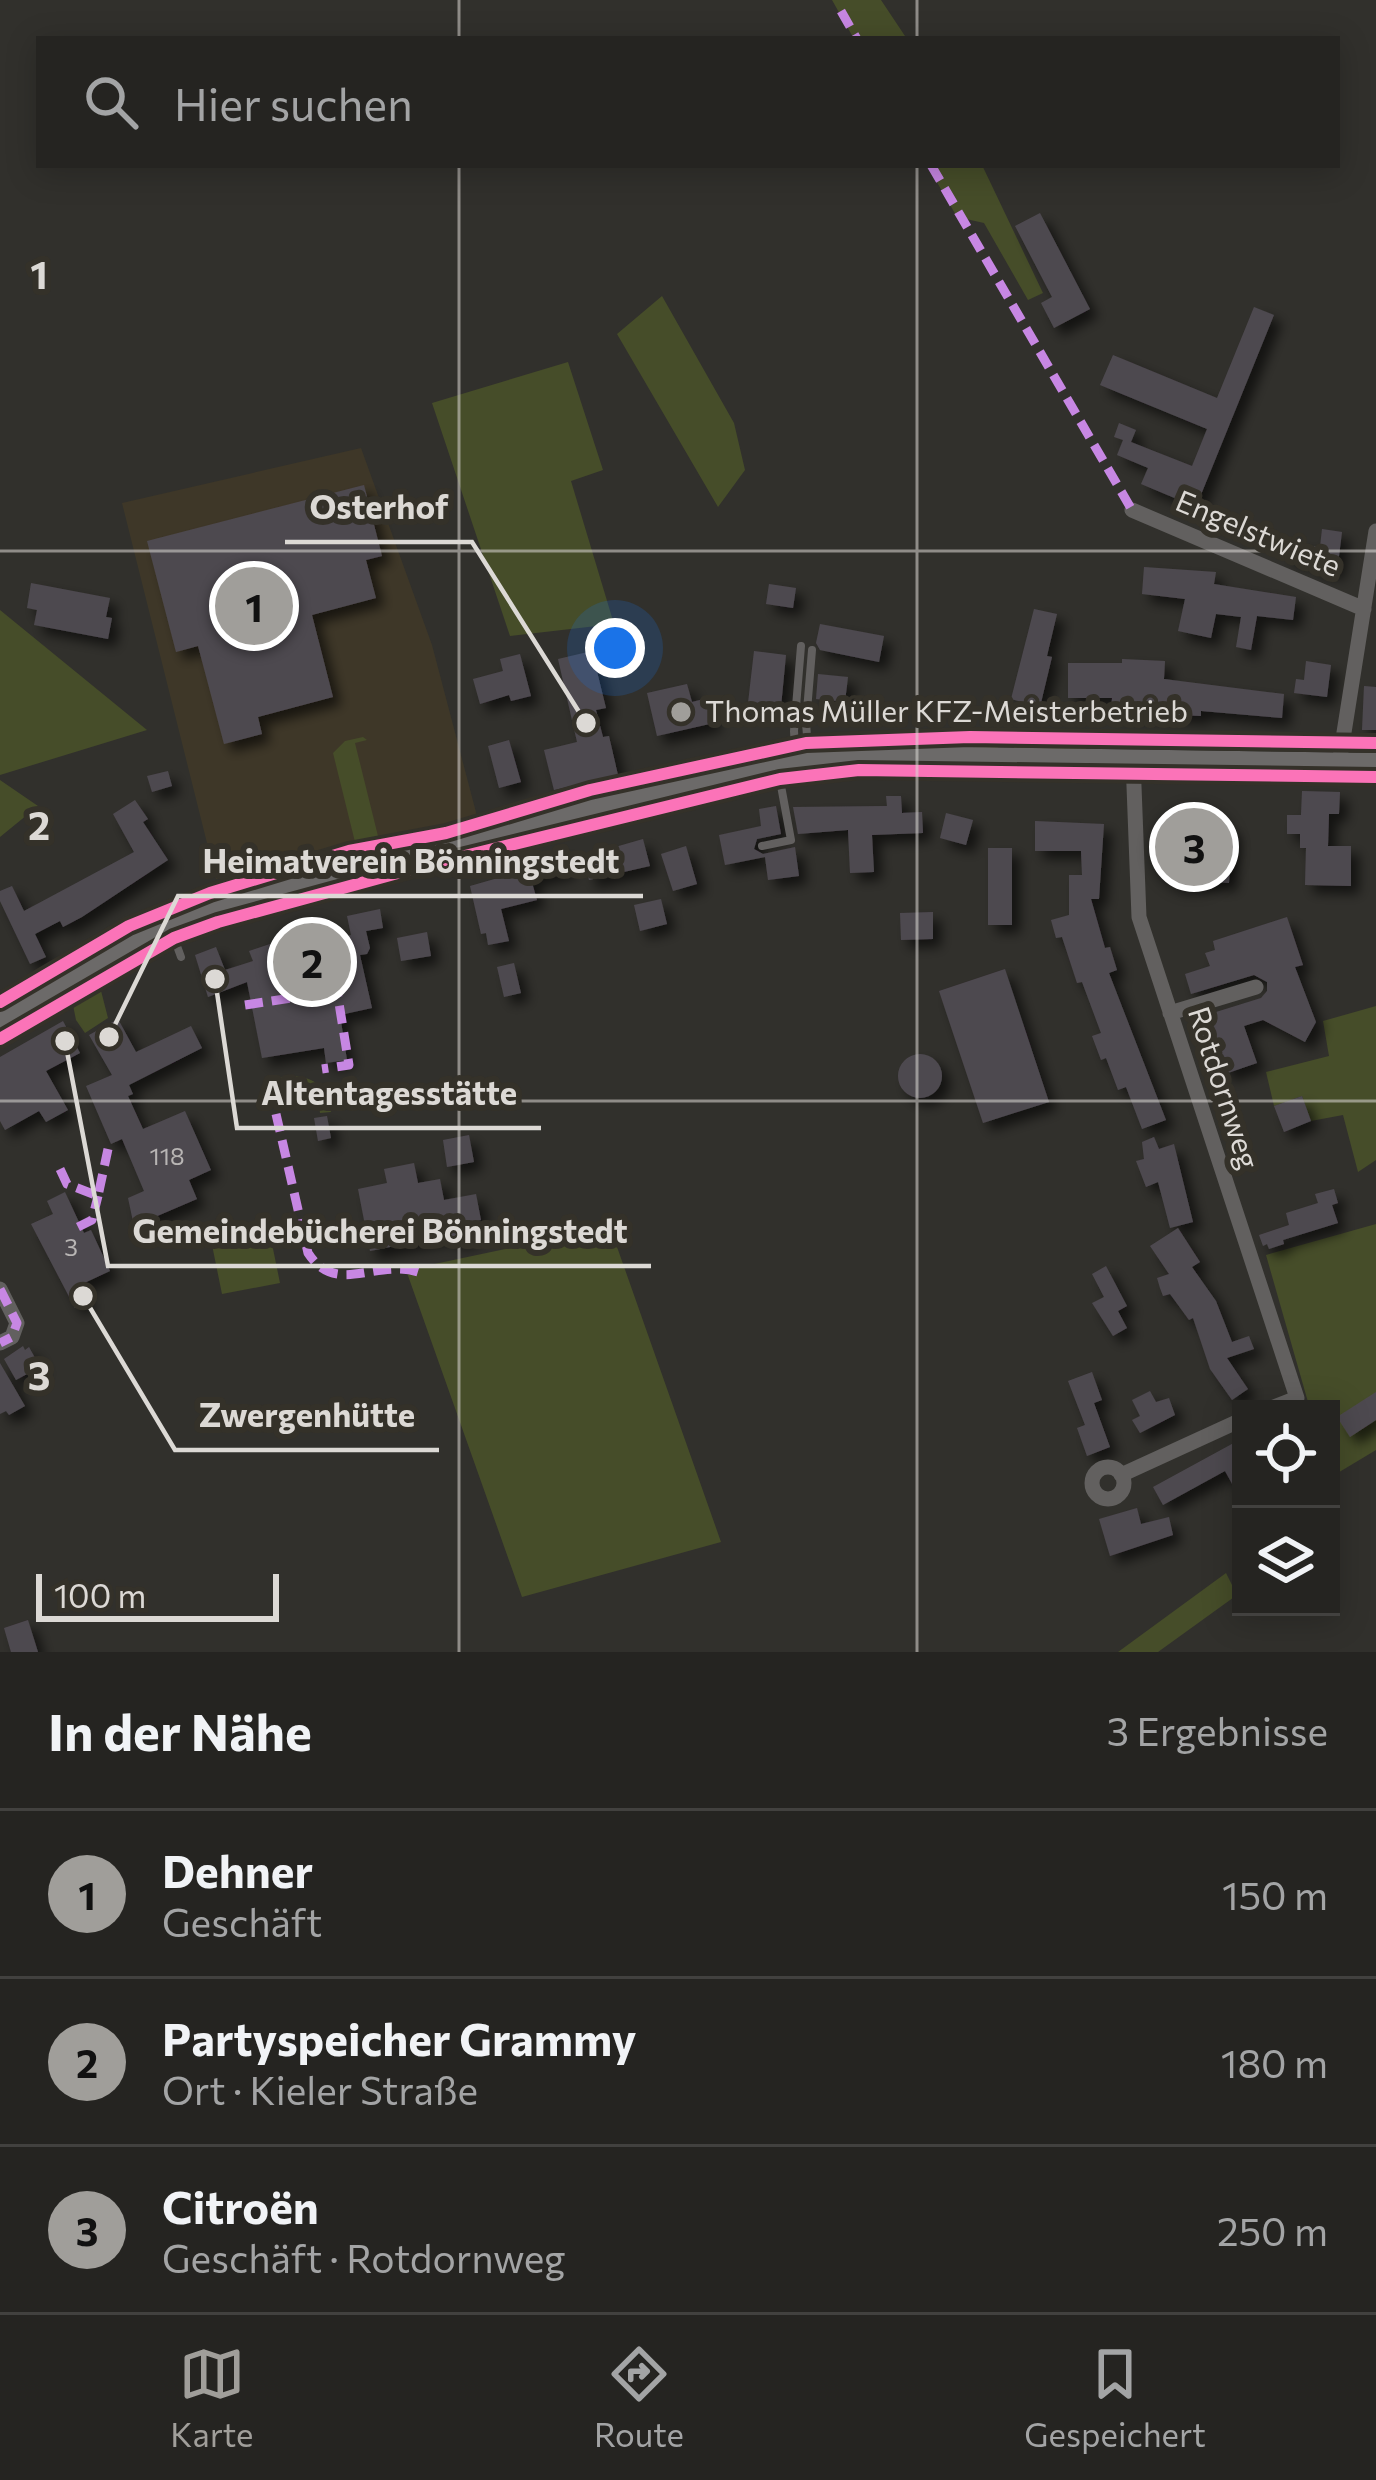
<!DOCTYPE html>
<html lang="de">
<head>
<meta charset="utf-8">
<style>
  :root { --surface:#252421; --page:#2d2c2a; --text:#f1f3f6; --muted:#a3a4a5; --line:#42413f; --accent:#a09e9a }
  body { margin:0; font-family:Commissioner,sans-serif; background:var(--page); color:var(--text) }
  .controls { position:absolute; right:36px; bottom:36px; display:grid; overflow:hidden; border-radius:0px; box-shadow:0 6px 30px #0003 }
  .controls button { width:108px; height:108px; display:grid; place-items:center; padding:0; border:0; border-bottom:3px solid var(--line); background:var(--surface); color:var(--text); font:60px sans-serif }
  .scale { position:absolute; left:36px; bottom:30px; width:243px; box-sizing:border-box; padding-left:12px; border:6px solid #dcd9d5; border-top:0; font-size:33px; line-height:42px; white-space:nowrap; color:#dcd9d5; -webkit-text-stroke:9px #343129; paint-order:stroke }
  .you { position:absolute; left:615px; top:648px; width:42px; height:42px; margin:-30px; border:9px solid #fff; border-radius:50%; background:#1a73e8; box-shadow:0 0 0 18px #1a73e833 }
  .badge { display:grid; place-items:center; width:78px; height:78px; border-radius:50%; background:var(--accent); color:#111; font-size:39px; font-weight:700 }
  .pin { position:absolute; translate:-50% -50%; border:6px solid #fff; box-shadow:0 3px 12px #0006 }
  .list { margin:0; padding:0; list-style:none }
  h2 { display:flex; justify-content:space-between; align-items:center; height:156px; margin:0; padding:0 48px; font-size:51px }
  h2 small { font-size:39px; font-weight:400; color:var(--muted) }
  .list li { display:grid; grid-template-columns:78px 1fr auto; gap:36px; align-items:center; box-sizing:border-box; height:168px; padding:0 48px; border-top:3px solid var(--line) }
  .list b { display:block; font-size:45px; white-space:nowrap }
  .list p { margin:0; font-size:39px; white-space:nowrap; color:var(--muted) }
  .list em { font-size:39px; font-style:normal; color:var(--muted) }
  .icon { flex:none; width:66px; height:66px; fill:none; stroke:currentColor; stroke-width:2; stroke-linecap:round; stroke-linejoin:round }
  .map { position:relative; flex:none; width:1376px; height:1652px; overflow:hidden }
  .search { position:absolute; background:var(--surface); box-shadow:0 6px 30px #0003; left:36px; right:36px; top:36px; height:132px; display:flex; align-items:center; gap:30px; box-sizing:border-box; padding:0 42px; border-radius:0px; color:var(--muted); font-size:45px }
  .sheet { height:660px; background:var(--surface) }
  nav { display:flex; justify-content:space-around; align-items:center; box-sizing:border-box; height:168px; border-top:3px solid var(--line); background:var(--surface); font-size:33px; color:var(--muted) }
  nav a { display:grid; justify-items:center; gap:6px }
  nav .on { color:var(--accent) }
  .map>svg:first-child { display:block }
</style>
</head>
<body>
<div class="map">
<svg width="1376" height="1652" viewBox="0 0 1376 1652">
  <defs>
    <filter id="shadow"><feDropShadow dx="8" dy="8" stdDeviation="6" flood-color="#0009"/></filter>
  </defs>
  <rect width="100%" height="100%" fill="#31302c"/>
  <path fill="#3e3728" d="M361,448L432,645L477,816L216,879L122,503Z"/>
  <path fill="#464d29" d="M832,0H881L907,39H854Z
    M927,165H982L1043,293L1028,300L984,223L957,217Z
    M662,296L734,423L745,470L718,507L617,334Z
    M568,362L603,470L571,481L614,624L510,636L432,403Z
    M0,610L147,730L0,775Z
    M363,737L367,740L355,743L378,836L355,842L333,753L345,741Z
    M940,739L997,740L1000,745L997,749H853L851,745L876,740Z
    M1014,740H1086V750H1014Z
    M0,780L38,806L0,837Z
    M99,983L108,1018L85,1033L76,1020L72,1000Z
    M1376,1006V1160L1358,1172L1343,1115L1311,1121L1302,1096L1274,1106L1266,1072L1329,1056L1323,1021Z
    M292,1076C317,1077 325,1088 331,1112L320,1113L318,1099L304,1085L269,1091L268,1079Z
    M1376,1224V1450L1331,1477V1409H1310L1266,1255Z
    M610,1227L721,1542L522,1597L406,1270Z
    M270,1234L280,1283L222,1294L212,1245Z
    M1226,1573L1237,1595L1158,1652H1118Z"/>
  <path fill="#4e4950" filter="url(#shadow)" d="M1040,213L1090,309L1054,328L1041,303L1052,297L1015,226Z
    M1254,307L1274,315L1196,507L1141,484L1148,468L1117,455L1123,440L1114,437L1119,423L1136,430L1131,442L1192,466L1207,429L1100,385L1113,355L1217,398Z
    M364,485L382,556L366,560L376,598L312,615L333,697L258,717L262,734L224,744L198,646L176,652L147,541Z
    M1322,529L1342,532L1337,572L1312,568L1313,561L1286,557L1288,543L1320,547Z
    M1144,567L1216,572L1214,584L1296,597L1293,620L1257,616L1251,650L1236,647L1241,617L1216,614L1211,638L1178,631L1185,599L1142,594Z
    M31,583L110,598L106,617L112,618L108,639L34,625L37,610L27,608Z
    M769,584L796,588L793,608L766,604Z
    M1034,609L1057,614L1047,656L1052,657L1040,707L1011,699Z
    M820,624L884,636L879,662L820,650L816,643Z
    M592,651L606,708L596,710L603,737L609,736L618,775L554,790L544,750L577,742L558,659Z
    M754,651L786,655L781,707L748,703Z
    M520,654L531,696L511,701L509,695L480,704L473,679L503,671L500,659Z
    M1122,659L1165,661L1164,679L1284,694L1282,718L1201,711V716L1111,712L1112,698H1068V663H1122Z
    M1306,661L1331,665L1327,697L1294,693L1296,679L1304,680Z
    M818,674L848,677L845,702L816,699Z
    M687,684L692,702L708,698L714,723L657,736L647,693Z
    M1364,686L1376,687V730H1362Z
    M509,740L521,782L499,788L488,746Z
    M168,771L172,786L152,792L147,776Z
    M1302,791L1340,792L1339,814H1329L1328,846H1351V886L1305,885L1306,848H1300V834H1287V815H1301Z
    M886,796H901L902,813L922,812L923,833L872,835L874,872L850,873L848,830L798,834L793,807L887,806Z
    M135,800L148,819L143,822L168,860L82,917L63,927L60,921L35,934L46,957L30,964L0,901V891L12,886L24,911L134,852L113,814Z
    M776,806L781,834L757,839L754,849L763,854L795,847L799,876L768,880L765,857L725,865L719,835L761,826L759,809Z
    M946,813L973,820L966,845L940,838Z
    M1035,821L1104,824L1099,899H1091L1105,948L1110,947L1117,970L1109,973L1166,1120L1142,1129L1126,1087L1118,1090L1106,1058L1101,1060L1092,1036L1101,1033L1082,982L1077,983L1062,937L1056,938L1051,920L1069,915V875H1082L1081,851H1035Z
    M1159,824L1232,828L1229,883L1174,880V867L1157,866Z
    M643,839L650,866L589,880L584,856Z
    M686,846L697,884L673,891L661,854Z
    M988,848H1012V925H988Z
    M565,850L569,870L531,879L537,900L501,909L509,941L488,945L486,933L481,934L470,886L512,874L509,863Z
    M661,899L667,924L640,931L634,905Z
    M380,909L383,928L366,931L370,948L367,954L360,955L372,1008L340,1015L347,1060L326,1063L324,1048L262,1058L247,982L208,997L195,955L216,947L225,970L253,961L249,951L270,944L271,948L321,936L322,941L351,935L347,916Z
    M933,912V939L901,940L900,913Z
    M1287,917L1303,965L1295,967L1316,1022L1305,1042L1263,1020L1244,1026L1257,1063L1225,1074L1212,1037L1200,1041L1196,1027L1202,1024L1200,1017L1261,998L1267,991V982L1254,975L1191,994L1185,974L1210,966L1205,953L1215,950L1213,941Z
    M427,932L431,956L401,961L397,938Z
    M514,963L521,993L504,997L497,967Z
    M1005,969L1049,1102L983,1123L939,991Z
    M118,1019L136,1052L191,1026L202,1048L129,1085L133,1094L128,1096L143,1129L185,1111L211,1170L189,1180L197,1199L134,1226L128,1198L144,1191L122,1139L111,1144L86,1086L112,1075L89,1035Z
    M63,1021L80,1053L46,1071L68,1110L46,1122L39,1111L5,1130L0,1121V1057Z
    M898 1076a22 22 0 1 1 44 0a22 22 0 1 1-44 0Z
    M1302,1096L1311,1121L1284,1132L1274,1106Z
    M327,1116L331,1138L318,1141L314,1118Z
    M469,1135L474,1162L447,1167L443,1140Z
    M1154,1137L1159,1149L1174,1144L1193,1222L1170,1228L1158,1182L1146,1187L1136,1161L1144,1159L1142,1142Z
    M414,1163L418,1183L440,1179L444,1200L476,1194L481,1220L471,1222L474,1237L452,1242L450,1235L370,1251L358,1189L387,1183L384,1169Z
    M1334,1189L1338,1203L1332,1205L1338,1223L1283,1240L1284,1244L1269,1249L1267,1244L1263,1246L1259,1235L1289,1225L1286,1213L1318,1203L1315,1194Z
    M65,1192L84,1233L91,1230L110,1271L80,1285L88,1302L75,1308L31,1224L53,1214L47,1201Z
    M1178,1228L1200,1262L1192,1267L1216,1301L1232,1342L1249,1336L1254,1349L1227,1358L1248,1389L1232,1400L1210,1369L1193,1318L1189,1320L1170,1294L1163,1296L1160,1288L1157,1278L1169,1274L1150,1246Z
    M1106,1266L1127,1306L1118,1311L1127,1328L1113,1336L1092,1303L1104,1297L1092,1274Z
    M23,1346L25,1350L29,1347L40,1367L16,1380L4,1359Z
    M0,1363L25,1406L9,1415L6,1411L0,1414Z
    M1092,1372L1102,1400L1094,1403L1110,1447L1087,1456L1077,1428L1085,1425L1068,1381Z
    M1150,1391L1156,1402L1169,1398L1175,1415L1140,1433L1132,1420L1140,1416L1132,1400Z
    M1376,1392V1420L1350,1437L1337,1417Z
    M1241,1439V1500L1225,1471L1163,1505L1153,1487Z
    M1137,1508L1141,1524L1169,1517L1173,1535L1110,1556L1099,1519Z
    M28,1620L38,1652H11L4,1628Z"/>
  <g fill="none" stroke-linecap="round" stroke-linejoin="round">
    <path stroke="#62605f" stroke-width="8" d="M809,761L806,723L812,650
      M796,763L794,731L801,646
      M762,846L791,840L779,775
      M173,935L181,957"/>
    <path stroke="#62605f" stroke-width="15" d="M1132,510L1364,609
      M1133,760L1139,917L1297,1398L1269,1409
      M1339,764L1376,531
      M1170,1013L1256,987
      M0,1289L17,1323L12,1337L0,1343
      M1092 1483a16 16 0 1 1 32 0a16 16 0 1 1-32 0Z
      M1121,1475L1241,1420"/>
    <path stroke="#6c6a69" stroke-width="24" d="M0,1023L129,946L264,891L736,775L809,763L907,758L1376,765"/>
    <path stroke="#c787e3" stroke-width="9" stroke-dasharray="18 9" stroke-linecap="butt" d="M841,11L857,39
      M931,165L1132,510
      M245,1005L337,991L349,1065L322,1069
      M276,1114L308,1253C338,1299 379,1254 426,1275
      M60,1169L67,1184L98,1196L108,1149
      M78,1227L92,1220L98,1196
      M0,1289L17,1323L12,1337L0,1343"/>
    <defs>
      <path id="cycleway" d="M0,1002L129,926L210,893L349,851L446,833L590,790L806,743L970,737L1376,743
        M0,1039L174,938L218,922L416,868L780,779L859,770L1376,777"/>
    </defs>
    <use href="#cycleway" stroke="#343129" stroke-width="20"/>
    <use href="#cycleway" stroke="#fb73b8" stroke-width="12"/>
  </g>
  <path fill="none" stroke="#dcd9d5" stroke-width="3" stroke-opacity="0.55" d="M459,0V39M917,0V39M459,165V1652M917,165V1652M0,551H1376M0,1101H1376"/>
  <circle fill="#a09e9a" stroke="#343129" stroke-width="4.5" cx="681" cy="712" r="12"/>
  <g text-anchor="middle" stroke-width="12" stroke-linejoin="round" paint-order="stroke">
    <g font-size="24" fill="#b8b5b4">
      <text x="167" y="1165">118</text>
      <text x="71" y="1256">3</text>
    </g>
    <g font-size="30" fill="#dcd9d5" stroke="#343129">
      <text transform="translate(1258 534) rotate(23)" y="10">Engelstwiete</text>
      <text transform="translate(1223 1088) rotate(72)" y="10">Rotdornweg</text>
    </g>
    <g font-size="30" fill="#dcd9d5" stroke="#343129" text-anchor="start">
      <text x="705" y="722">Thomas Müller KFZ-Meisterbetrieb</text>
    </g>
  </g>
  <g font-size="39" text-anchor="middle" font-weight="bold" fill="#dcd9d5" stroke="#343129" stroke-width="12" stroke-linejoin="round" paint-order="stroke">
    <text x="39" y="289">1</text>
    <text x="39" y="840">2</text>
    <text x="39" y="1390">3</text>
  </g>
  <path fill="none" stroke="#dcd9d5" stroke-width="4.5" d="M586 723L472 542H285M109 1037L178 896H643M215 979L237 1128H541M65 1041L108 1266H651M83 1296L175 1450H439"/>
  <g fill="#dcd9d5" stroke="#343129" stroke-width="4.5">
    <circle cx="586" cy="723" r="12"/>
    <circle cx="109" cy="1037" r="12"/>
    <circle cx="215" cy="979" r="12"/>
    <circle cx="65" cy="1041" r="12"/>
    <circle cx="83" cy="1296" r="12"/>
  </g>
  <g font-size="33" text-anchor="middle" font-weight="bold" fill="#dcd9d5" stroke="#343129" stroke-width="12" stroke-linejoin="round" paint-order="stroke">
    <text x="379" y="519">Osterhof</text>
    <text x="411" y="873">Heimatverein Bönningstedt</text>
    <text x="389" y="1105">Altentagesstätte</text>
    <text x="380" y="1243">Gemeindebücherei Bönningstedt</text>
    <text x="307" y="1427">Zwergenhütte</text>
  </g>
</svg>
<div class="controls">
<button><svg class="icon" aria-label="locate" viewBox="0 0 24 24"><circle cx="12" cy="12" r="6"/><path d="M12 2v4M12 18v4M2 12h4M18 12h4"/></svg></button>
<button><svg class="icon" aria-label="layers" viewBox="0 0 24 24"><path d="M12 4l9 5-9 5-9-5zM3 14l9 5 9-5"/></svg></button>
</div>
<div class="scale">100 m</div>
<div class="you"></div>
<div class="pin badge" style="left:254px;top:606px">1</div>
<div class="pin badge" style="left:312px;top:962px">2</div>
<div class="pin badge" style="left:1194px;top:847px">3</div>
<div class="search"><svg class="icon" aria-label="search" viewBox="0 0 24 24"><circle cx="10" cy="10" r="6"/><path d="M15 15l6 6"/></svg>Hier suchen</div>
</div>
<section class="sheet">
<h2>In der Nähe<small>3 Ergebnisse</small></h2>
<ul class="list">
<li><span class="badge">1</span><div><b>Dehner</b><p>Geschäft</p></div><em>150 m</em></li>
<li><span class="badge">2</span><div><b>Partyspeicher Grammy</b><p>Ort · Kieler Straße</p></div><em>180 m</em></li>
<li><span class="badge">3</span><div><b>Citroën</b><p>Geschäft · Rotdornweg</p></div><em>250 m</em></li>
</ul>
</section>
<nav>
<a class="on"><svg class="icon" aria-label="map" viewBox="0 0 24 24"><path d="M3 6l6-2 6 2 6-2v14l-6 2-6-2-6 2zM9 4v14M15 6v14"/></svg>Karte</a>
<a><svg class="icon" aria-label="directions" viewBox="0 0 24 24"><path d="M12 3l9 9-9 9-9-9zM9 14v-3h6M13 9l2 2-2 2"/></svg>Route</a>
<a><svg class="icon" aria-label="saved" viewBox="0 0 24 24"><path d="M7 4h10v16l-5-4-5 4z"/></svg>Gespeichert</a>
</nav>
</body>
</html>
